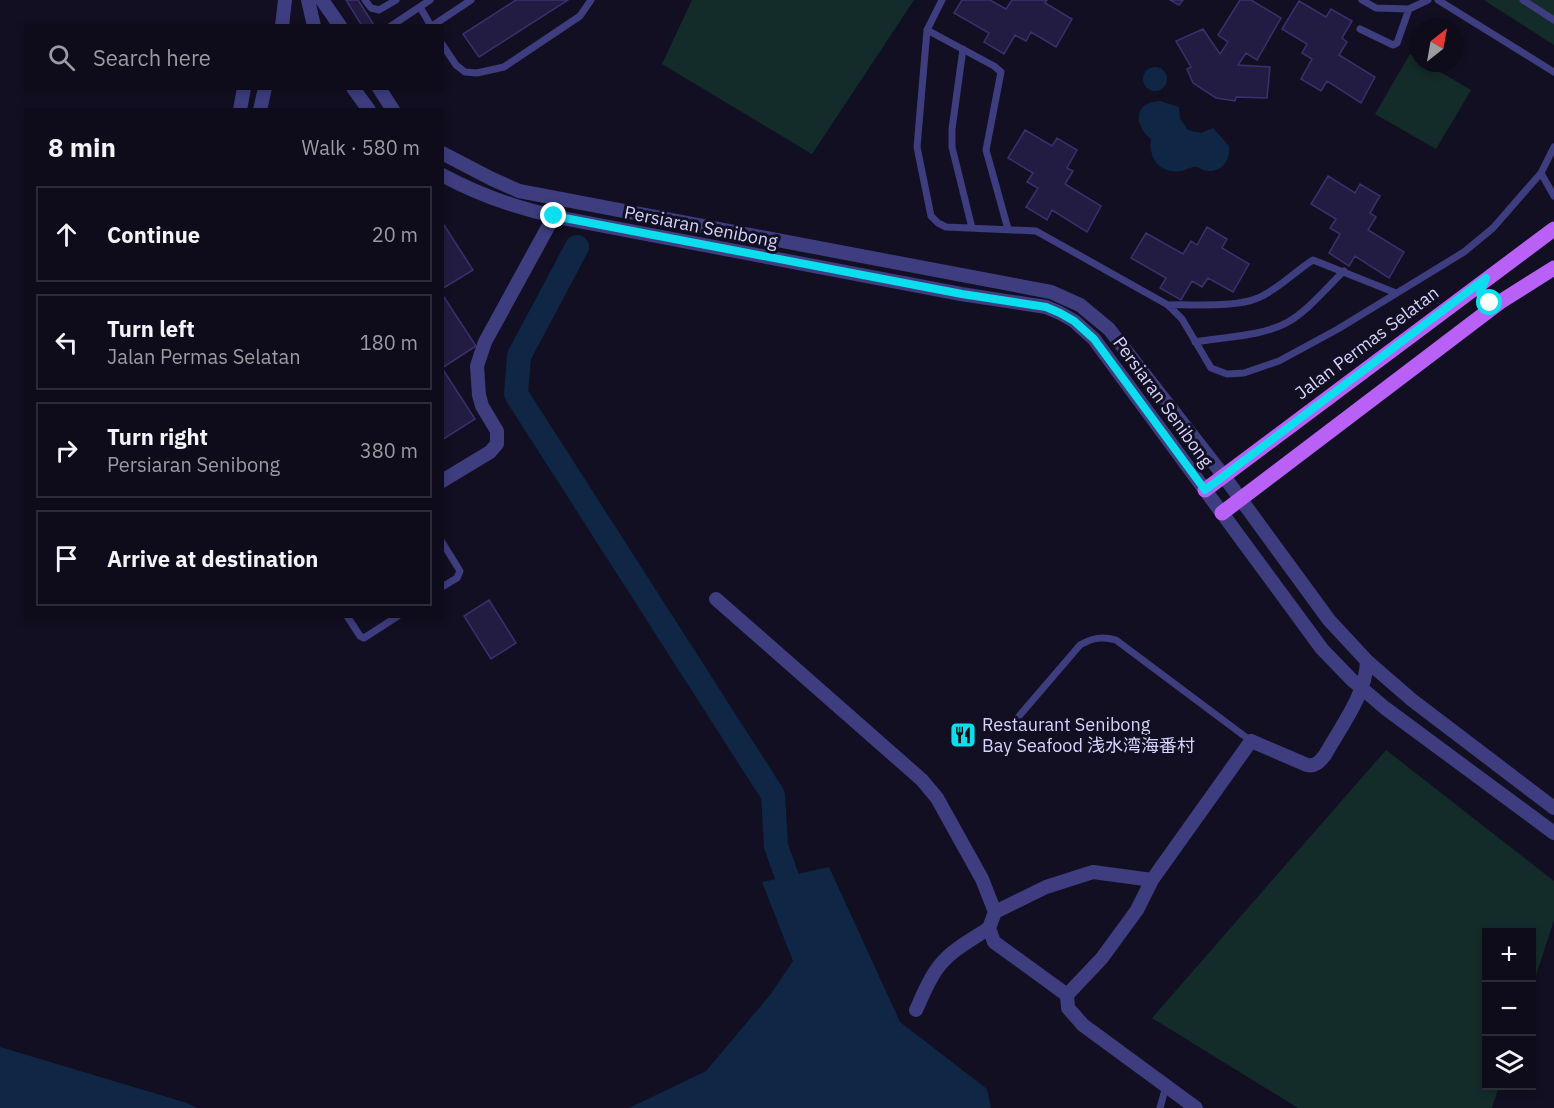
<!DOCTYPE html>
<html lang="en">
<head>
<meta charset="utf-8">
<style>
  :root { --surface:#0e0b1a; --page:#171423; --text:#f1f3f6; --muted:#9b9ba2; --line:#2e2b39 }
  body { margin:0; font-family:"IBM Plex Sans","Noto Sans SC",sans-serif; background:var(--page); color:var(--text) }
  .controls { position:absolute; right:18px; bottom:18px; display:grid; overflow:hidden; border-radius:0px; box-shadow:0 3px 9px #0003 }
  .controls button { width:54px; height:54px; display:grid; place-items:center; padding:0; border:0; border-bottom:2px solid var(--line); background:var(--surface); color:var(--text); font:30px sans-serif }
  .compass { position:absolute; left:1410px; top:18px; width:54px; height:54px; border-radius:50%; background:var(--surface); box-shadow:0 3px 9px #0003; rotate:31deg }
  .stop { position:absolute; width:18px; height:18px; margin:-14px; border:4px solid #0ddeee; border-radius:50%; background:#fff }
  .stop.end { background:#0ddeee; border-color:#fff; box-shadow:0 2px 6px #0008 }
  .list { margin:0; padding:0; list-style:none }
  h2 { display:flex; justify-content:space-between; align-items:center; height:78px; margin:0; padding:0 24px; font-size:26px }
  h2 small { font-size:20px; font-weight:400; color:var(--muted) }
  .list li { display:grid; grid-template-columns:39px 1fr auto; gap:18px; align-items:center; box-sizing:border-box; height:96px; margin:0 12px 12px; padding:0 12px; border:2px solid var(--line); border-radius:0px }
  .list b { display:block; font-size:22px; white-space:nowrap }
  .list p { margin:0; font-size:20px; white-space:nowrap; color:var(--muted) }
  .list em { font-size:20px; font-style:normal; color:var(--muted) }
  .icon { flex:none; width:33px; height:33px; fill:none; stroke:currentColor; stroke-width:2; stroke-linecap:round; stroke-linejoin:round }
  .map { position:relative; flex:none; width:1554px; height:1108px; overflow:hidden }
  .search { position:absolute; background:var(--surface); box-shadow:0 3px 9px #0003; left:24px; top:24px; width:420px; height:66px; display:flex; align-items:center; gap:15px; box-sizing:border-box; padding:0 21px; border-radius:0px; color:var(--muted); font-size:22px }
  .panel { position:absolute; background:var(--surface); box-shadow:0 3px 9px #0003; left:24px; top:108px; width:420px; height:510px; border-radius:0px }
  .map>svg:first-child { display:block }
</style>
</head>
<body>
<div class="map">
<svg width="1554" height="1108" viewBox="0 0 1554 1108">
  <rect width="100%" height="100%" fill="#120f22"/>
  <path fill="#132c2a" d="M692,0H914L812,154L662,64Z
    M1484,0H1554V45Z
    M1410,54L1419,60V63H1425L1471,90L1436,149L1375,114Z
    M1386,750L1554,881V920L1532,988V932H1486V1086H1499L1492,1108H1298L1152,1018Z"/>
  <path fill="#102645" d="M1143 79a12 12 0 1 1 24 0a12 12 0 1 1-24 0Z
    M1160,101L1179,107L1180,119L1188,130L1201,133L1213,128L1229,146C1231,161 1220,175 1203,170C1200,169 1198,166 1194,167C1190,167 1185,171 1181,171C1160,174 1148,158 1151,139C1133,124 1134,102 1160,101Z
    M829,867L900,1022L987,1089L991,1108H629L706,1071L770,995L793,961L762,882Z
    M0,1047L187,1103L197,1108H0Z"/>
  <g fill="none" stroke-linecap="round" stroke-linejoin="round">
    <path stroke="#102645" stroke-width="24" d="M577,247L519,356L516,394L773,795L776,846L787,877"/>
  </g>
  <path fill="#231c42" stroke="#3a306d" stroke-width="1.5" d="M346,0H358L374,25L362,26Z
    M516,0H568L479,57L463,34Z
    M962,0H990L1006,9L1012,0H1047L1045,3L1072,19L1056,47L1031,32L1026,41L1015,35L1004,54L984,42L989,33L954,13Z
    M1170,0H1183L1179,5Z
    M1240,0H1251L1281,18L1257,60L1246,53L1238,65L1270,67L1267,98L1236,97L1235,101L1216,98L1193,83L1187,69L1191,67L1176,41L1203,29L1220,54L1228,42L1218,35Z
    M1299,1L1326,17L1331,9L1352,21L1342,38L1347,42L1339,55L1375,77L1361,103L1327,81L1321,91L1301,79L1312,59L1302,53L1307,44L1282,29Z
    M1025,130L1052,146L1057,138L1077,150L1067,168L1073,171L1065,184L1101,206L1087,232L1052,210L1047,220L1026,207L1038,188L1027,182L1033,173L1008,158Z
    M1328,176L1355,193L1360,184L1380,196L1370,213L1376,217L1368,230L1404,252L1389,278L1355,256L1349,266L1329,253L1340,234L1330,228L1336,219L1311,204Z
    M442,222L473,270L442,289Z
    M1207,227L1227,239L1222,248L1249,264L1233,292L1208,278L1202,287L1192,281L1181,300L1160,288L1166,278L1131,258L1146,233L1183,254L1191,241L1197,245Z
    M442,294L476,346L442,368Z
    M442,368L475,419L442,440Z
    M489,600L516,643L491,659L464,616Z"/>
  <g fill="none" stroke-linecap="round" stroke-linejoin="round">
    <path stroke="#3d3d7f" stroke-width="7" d="M365,0L371,8L379,10L396,0
      M942,0L927,30L917,147L931,216L938,223L946,227L1036,231L1168,305L1182,319L1211,368L1227,374L1244,373L1279,361L1338,329L1464,252L1493,228L1541,173
      M1362,0L1376,8L1409,9L1428,0
      M1438,0L1554,72
      M1523,0L1554,20
      M420,7L431,26
      M391,26L430,0
      M432,26L471,0
      M1360,29L1393,45L1397,43L1409,9
      M927,30L994,66L1001,72L986,150L1008,229
      M442,44L456,65L465,72L477,73L504,67L580,16L591,0
      M963,49L952,129V147L972,228
      M1554,147L1541,173L1554,196
      M1168,305C1194,304 1234,308 1258,298C1279,289 1294,272 1313,260L1396,293
      M1195,342C1223,337 1264,336 1288,322C1309,310 1326,288 1344,271
      M442,542L460,571L457,578L442,587
      M347,616L360,636L364,638L398,616
      M1008,729L1080,645C1092,638 1102,636 1116,640L1251,741
      M1160,1108L1166,1086"/>
    <path stroke="#3d3d7f" stroke-width="14" d="M308,0L314,26
      M322,0L340,26
      M282,26L285,0
      M353,88L369,110
      M379,88L393,110
      M240,110L244,88
      M260,110L265,88
      M442,153L492,179L519,191L1051,292L1080,305L1109,329L1223,475L1329,620L1367,661L1412,700L1554,808
      M442,175C481,196 519,209 562,218L961,294L1046,307L1060,313L1074,321L1094,339L1322,649L1352,680L1385,708L1554,833
      M442,481L490,452L497,444V431L482,406L479,395L477,366L485,342L554,216
      M716,599L922,780L937,798L982,879L995,912L989,928L994,942L1067,995L1068,1008L1083,1025L1196,1108
      M995,912L1046,887L1093,872L1152,880
      M1067,995L1102,958L1137,910L1152,880L1251,741L1307,765C1316,767 1320,761 1325,755C1341,726 1366,695 1367,661
      M916,1010C923,995 929,978 940,965C953,949 973,939 989,928"/>
    <path stroke="#b960f6" stroke-width="15" d="M1205,490L1554,229
      M1222,513L1500,302L1554,268"/>
  </g>
  <g fill="none" stroke-linecap="round" stroke-linejoin="round">
    <path stroke="#0ddeee" stroke-width="8" d="M554,216L962,294L1046,307L1060,313L1074,321L1094,339L1205,490L1486,278L1480,293L1481,298L1490,303"/>
  </g>
  <defs>
    <symbol id="restaurant-square" viewBox="-11 -11 22 22"><rect x="-9" y="-9" width="18" height="18" rx="4" fill="#0ddeee" stroke="#120f22"/><path d="M-5-6h1v4h1v-4h1v4h1v-4h1v5L-1.5 .5V6h-2V.5L-5-1ZM5-6V6H3V1.5H1.5Q1.5-4 5-6Z" fill="#111"/></symbol>
  </defs>
  <g fill-rule="evenodd">
    <use href="#restaurant-square" x="948" y="720" width="30" height="30"/>
  </g>
  <g text-anchor="middle" stroke-width="6" stroke-linejoin="round" paint-order="stroke">
    <g font-size="18" fill="#d6d3fd" stroke="#120f22">
      <text transform="translate(701 227) rotate(11)" y="6">Persiaran Senibong</text>
      <text transform="translate(1367 343) rotate(-37)" y="6">Jalan Permas Selatan</text>
      <text transform="translate(1163 402) rotate(54)" y="6">Persiaran Senibong</text>
    </g>
    <g font-size="18" fill="#d6d3fd" stroke="#120f22" text-anchor="start">
      <text x="982" y="731">Restaurant Senibong<tspan x="982" dy="21">Bay Seafood 浅水湾海番村</tspan></text>
    </g>
  </g>
</svg>
<div class="controls">
<button>+</button>
<button>−</button>
<button><svg class="icon" aria-label="layers" viewBox="0 0 24 24"><path d="M12 4l9 5-9 5-9-5zM3 14l9 5 9-5"/></svg></button>
</div>
<svg class="compass" viewBox="-18 -18 36 36"><path d="M0-13l5 13h-10z" fill="#e53935"/><path d="M0 13l5-13h-10z" fill="#9b9ba2"/></svg>
<div class="stop" style="left:1490px;top:303px"></div>
<div class="stop end" style="left:554px;top:216px"></div>
<div class="search"><svg class="icon" aria-label="search" viewBox="0 0 24 24"><circle cx="10" cy="10" r="6"/><path d="M15 15l6 6"/></svg>Search here</div>
<section class="panel">
<h2>8 min<small>Walk · 580 m</small></h2>
<ul class="list">
<li><svg class="icon" aria-label="ahead" viewBox="0 0 24 24"><path d="M12 20V5M6 11l6-6 6 6"/></svg><div><b>Continue</b></div><em>20 m</em></li>
<li><svg class="icon" aria-label="left" viewBox="0 0 24 24"><path d="M17 20v-9H6M10 6l-5 5 5 5"/></svg><div><b>Turn left</b><p>Jalan Permas Selatan</p></div><em>180 m</em></li>
<li><svg class="icon" aria-label="right" viewBox="0 0 24 24"><path d="M7 20v-9h11M14 6l5 5-5 5"/></svg><div><b>Turn right</b><p>Persiaran Senibong</p></div><em>380 m</em></li>
<li><svg class="icon" aria-label="arrive" viewBox="0 0 24 24"><path d="M6 21V4h12l-3 4 3 4H6"/></svg><div><b>Arrive at destination</b></div></li>
</ul>
</section>
</div>
</body>
</html>
